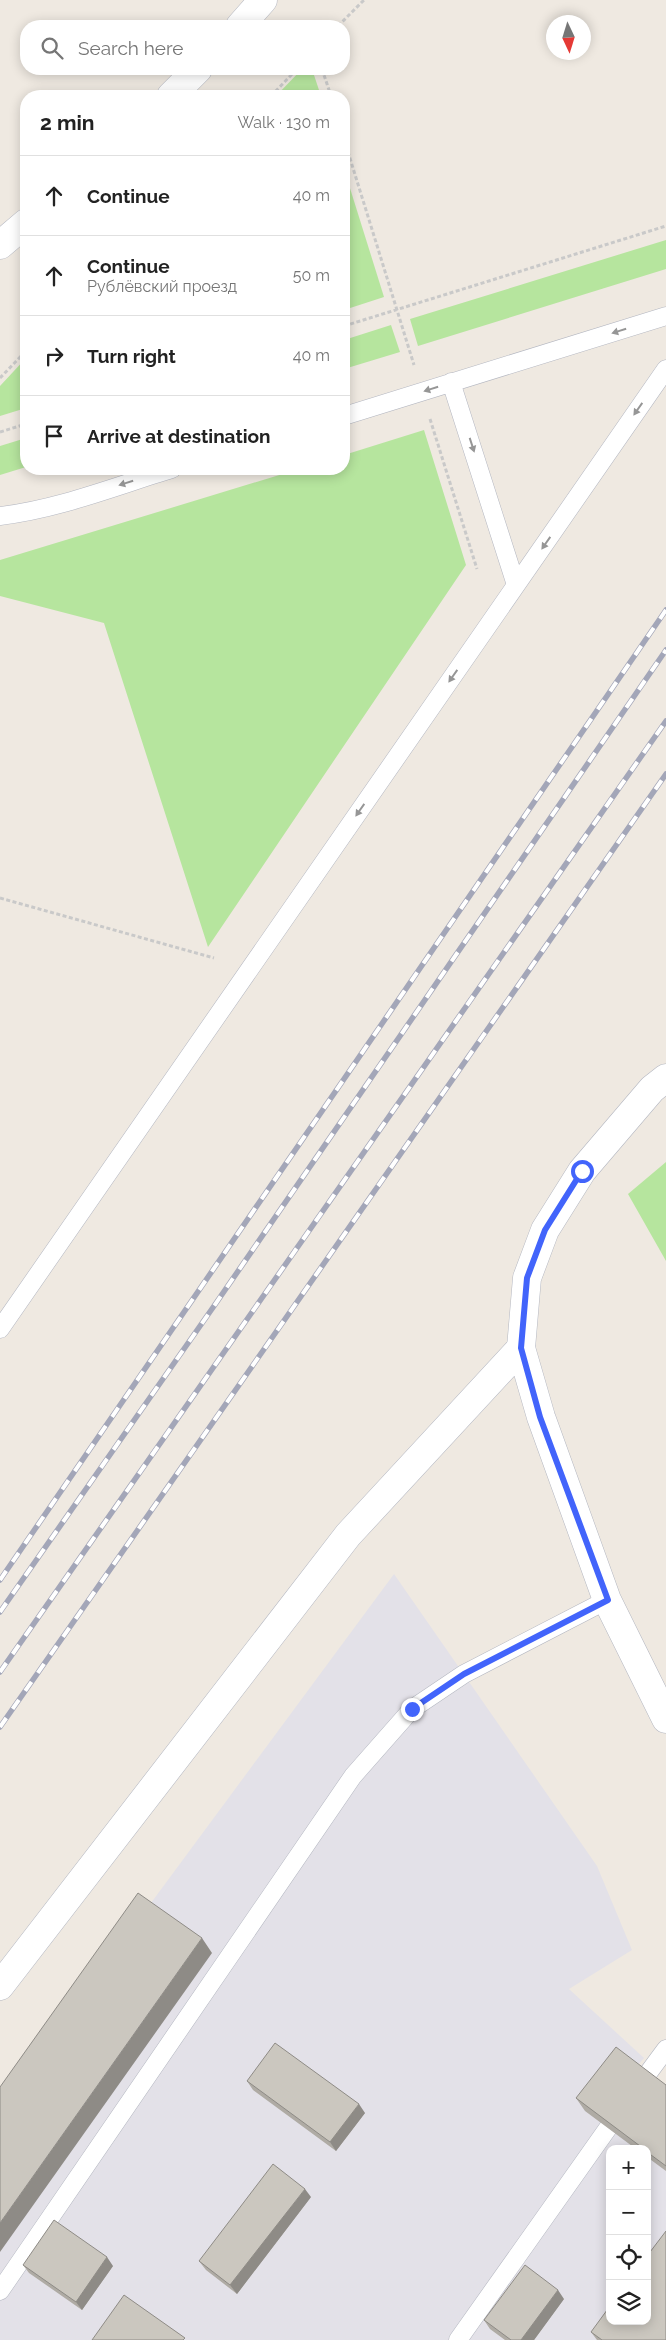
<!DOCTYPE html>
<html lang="en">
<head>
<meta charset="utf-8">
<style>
  :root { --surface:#fff; --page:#f6f6f6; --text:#222; --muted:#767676; --line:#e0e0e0 }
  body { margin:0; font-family:Raleway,sans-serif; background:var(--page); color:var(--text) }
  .controls { position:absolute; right:15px; bottom:15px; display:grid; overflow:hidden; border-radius:10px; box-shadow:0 2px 12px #0003 }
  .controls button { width:45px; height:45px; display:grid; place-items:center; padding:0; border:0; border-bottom:1px solid var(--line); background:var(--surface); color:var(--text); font:25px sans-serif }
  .compass { position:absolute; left:546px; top:15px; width:45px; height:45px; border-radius:50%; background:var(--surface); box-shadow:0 2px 12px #0003; rotate:176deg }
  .stop { position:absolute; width:15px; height:15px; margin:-11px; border:4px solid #4264fb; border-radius:50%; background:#fff }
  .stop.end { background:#4264fb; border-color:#fff; box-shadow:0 1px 5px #0008 }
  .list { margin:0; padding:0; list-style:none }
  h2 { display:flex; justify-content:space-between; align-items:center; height:65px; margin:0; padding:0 20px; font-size:21px }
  h2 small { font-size:16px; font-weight:400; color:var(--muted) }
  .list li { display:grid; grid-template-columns:32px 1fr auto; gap:15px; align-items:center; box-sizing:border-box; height:80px; padding:0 20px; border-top:1px solid var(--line) }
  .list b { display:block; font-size:19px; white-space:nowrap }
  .list p { margin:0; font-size:16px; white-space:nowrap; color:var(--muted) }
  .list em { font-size:16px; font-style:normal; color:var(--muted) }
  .icon { flex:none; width:28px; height:28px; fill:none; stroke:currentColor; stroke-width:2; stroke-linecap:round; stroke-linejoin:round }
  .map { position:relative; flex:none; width:666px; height:2340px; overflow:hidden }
  .search { position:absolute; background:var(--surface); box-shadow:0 2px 12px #0003; left:20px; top:20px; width:330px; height:55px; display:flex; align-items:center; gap:12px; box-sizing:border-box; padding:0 18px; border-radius:20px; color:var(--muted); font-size:19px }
  .panel { position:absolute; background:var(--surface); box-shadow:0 2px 12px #0003; left:20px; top:90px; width:330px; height:385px; border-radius:20px }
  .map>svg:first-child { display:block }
</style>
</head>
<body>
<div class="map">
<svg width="666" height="2340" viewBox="0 0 666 2340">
  <rect width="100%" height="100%" fill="#efe9e1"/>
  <path fill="#e3e1e8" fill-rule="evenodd" d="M394,1574L597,1866L632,1950L569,1989L644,2058L636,2067L666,2090V2340H0V2116L148,1907ZM610,2149H647V2321H610Z"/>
  <path fill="#b6e59e" d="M302,69H312L321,96H276Z
    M344,169L384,297L344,310Z
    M666,240V269L418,346L410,319Z
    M391,325L400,352L344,369V340Z
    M26,358V408L0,416V386Z
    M424,430L466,565L208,947L104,623L0,596V560L299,469H344V455Z
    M26,438V467L0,475V446Z
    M666,1162V1261L628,1194Z"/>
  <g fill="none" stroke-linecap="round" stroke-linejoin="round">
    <defs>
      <path id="service" d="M451,382L516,585
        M344,416L666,316
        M0,516C59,509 116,486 172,469
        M0,1329L666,369
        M646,2076L666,2049
        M0,2291L353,1776L412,1709L464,1674L607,1600
        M458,2340L608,2128"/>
      <path id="minor" d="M240,26L263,0
        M171,96L198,69
        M0,245L26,223
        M521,1348L541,1417L607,1600L666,1719
        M0,1986L348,1535L521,1348"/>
      <path id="tertiary" d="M521,1348L527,1278L545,1230L582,1171L652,1089L666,1078"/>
    </defs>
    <use href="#service" stroke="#b4b7c1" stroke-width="19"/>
    <use href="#minor" stroke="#b4b7c1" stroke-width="29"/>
    <use href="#tertiary" stroke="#b4b7c1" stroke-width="29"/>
    <path stroke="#c9c9c9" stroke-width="3" stroke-dasharray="4 2.5" stroke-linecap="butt" d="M338,26L364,0
      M322,69L331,96
      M271,96L297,69
      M344,139L414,365
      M344,326L666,226
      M0,378L26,351
      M430,419L477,569
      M0,432L26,424
      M0,898L214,958"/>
    <use href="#service" stroke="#fff" stroke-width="18"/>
    <use href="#minor" stroke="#fff" stroke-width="28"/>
    <use href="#tertiary" stroke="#fff" stroke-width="28"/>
    <defs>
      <path id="rail" d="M0,1580L666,610
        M0,1612L214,1306L666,650
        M0,1672L666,721
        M0,1727L666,774"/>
    </defs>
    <use href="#rail" stroke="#a3a6b8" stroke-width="5.5"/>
    <use href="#rail" stroke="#fff" stroke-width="4" stroke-dasharray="11" stroke-linecap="butt"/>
  </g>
  <path fill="#afaba4" d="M247,2081L365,2113L336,2151L253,2090Z
    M666,2085V2171L647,2157V2149H636L585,2111L576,2098Z
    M311,2197L237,2294L206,2270L199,2261Z
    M23,2265L113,2266L82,2310L29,2273Z
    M564,2299L534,2340H505L490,2329L484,2320Z
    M591,2332L666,2340H597Z"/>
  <path fill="#8e8b86" d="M202,1938L212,1953L0,2252V2223Z
    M359,2104L365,2113L336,2151L330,2142Z
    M305,2189L311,2197L237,2294L230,2285Z
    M107,2257L113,2266L82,2310L76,2302Z
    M558,2290L564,2299L534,2340H521Z"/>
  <path fill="#cbc7bf" stroke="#8e8b86" d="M138,1893L202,1938L0,2223V2087Z
    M275,2043L359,2104L330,2142L247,2081Z
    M616,2047L666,2085V2166L647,2152V2149H644L576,2098Z
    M273,2164L305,2189L230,2285L199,2261Z
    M54,2220L107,2257L76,2302L23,2265Z
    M666,2231V2340H602L591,2332L610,2306V2321H647V2256Z
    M525,2265L558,2290L521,2340H511L484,2320Z
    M124,2295L185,2338L183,2340H92Z"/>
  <defs><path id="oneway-solid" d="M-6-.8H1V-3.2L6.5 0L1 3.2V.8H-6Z" transform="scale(1.25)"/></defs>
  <g fill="#969696">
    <use href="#oneway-solid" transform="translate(619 331) rotate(163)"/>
    <use href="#oneway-solid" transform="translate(431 389) rotate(162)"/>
    <use href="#oneway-solid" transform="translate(638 409) rotate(125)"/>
    <use href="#oneway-solid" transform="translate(472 445) rotate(72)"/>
    <use href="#oneway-solid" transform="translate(126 483) rotate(163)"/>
    <use href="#oneway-solid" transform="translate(546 543) rotate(125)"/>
    <use href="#oneway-solid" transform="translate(453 676) rotate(125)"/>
    <use href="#oneway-solid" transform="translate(360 810) rotate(125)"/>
  </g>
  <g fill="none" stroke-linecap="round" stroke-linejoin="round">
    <path stroke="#4264fb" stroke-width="6" d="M412,1709L464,1674L608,1600L540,1417L521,1348L527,1278L545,1230L582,1171"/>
  </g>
</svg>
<div class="controls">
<button>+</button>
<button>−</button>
<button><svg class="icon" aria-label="locate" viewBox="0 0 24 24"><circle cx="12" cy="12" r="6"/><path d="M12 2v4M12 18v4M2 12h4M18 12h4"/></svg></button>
<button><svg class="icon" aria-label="layers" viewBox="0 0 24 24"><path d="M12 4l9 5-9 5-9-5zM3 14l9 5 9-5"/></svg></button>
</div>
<svg class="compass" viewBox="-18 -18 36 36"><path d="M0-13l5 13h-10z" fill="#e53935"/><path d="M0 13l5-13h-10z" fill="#767676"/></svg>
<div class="stop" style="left:582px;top:1171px"></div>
<div class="stop end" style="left:412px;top:1709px"></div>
<div class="search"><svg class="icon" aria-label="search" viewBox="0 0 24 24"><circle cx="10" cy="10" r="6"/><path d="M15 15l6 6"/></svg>Search here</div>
<section class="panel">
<h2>2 min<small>Walk · 130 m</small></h2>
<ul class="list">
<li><svg class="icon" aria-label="ahead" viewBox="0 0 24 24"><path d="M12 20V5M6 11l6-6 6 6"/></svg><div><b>Continue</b></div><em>40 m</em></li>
<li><svg class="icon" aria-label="ahead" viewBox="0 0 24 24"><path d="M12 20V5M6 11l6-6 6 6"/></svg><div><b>Continue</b><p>Рублёвский проезд</p></div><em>50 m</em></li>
<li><svg class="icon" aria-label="right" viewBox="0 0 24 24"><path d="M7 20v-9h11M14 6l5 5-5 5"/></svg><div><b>Turn right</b></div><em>40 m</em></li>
<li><svg class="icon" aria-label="arrive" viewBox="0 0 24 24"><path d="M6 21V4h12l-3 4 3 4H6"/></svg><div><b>Arrive at destination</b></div></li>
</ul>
</section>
</div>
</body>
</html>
